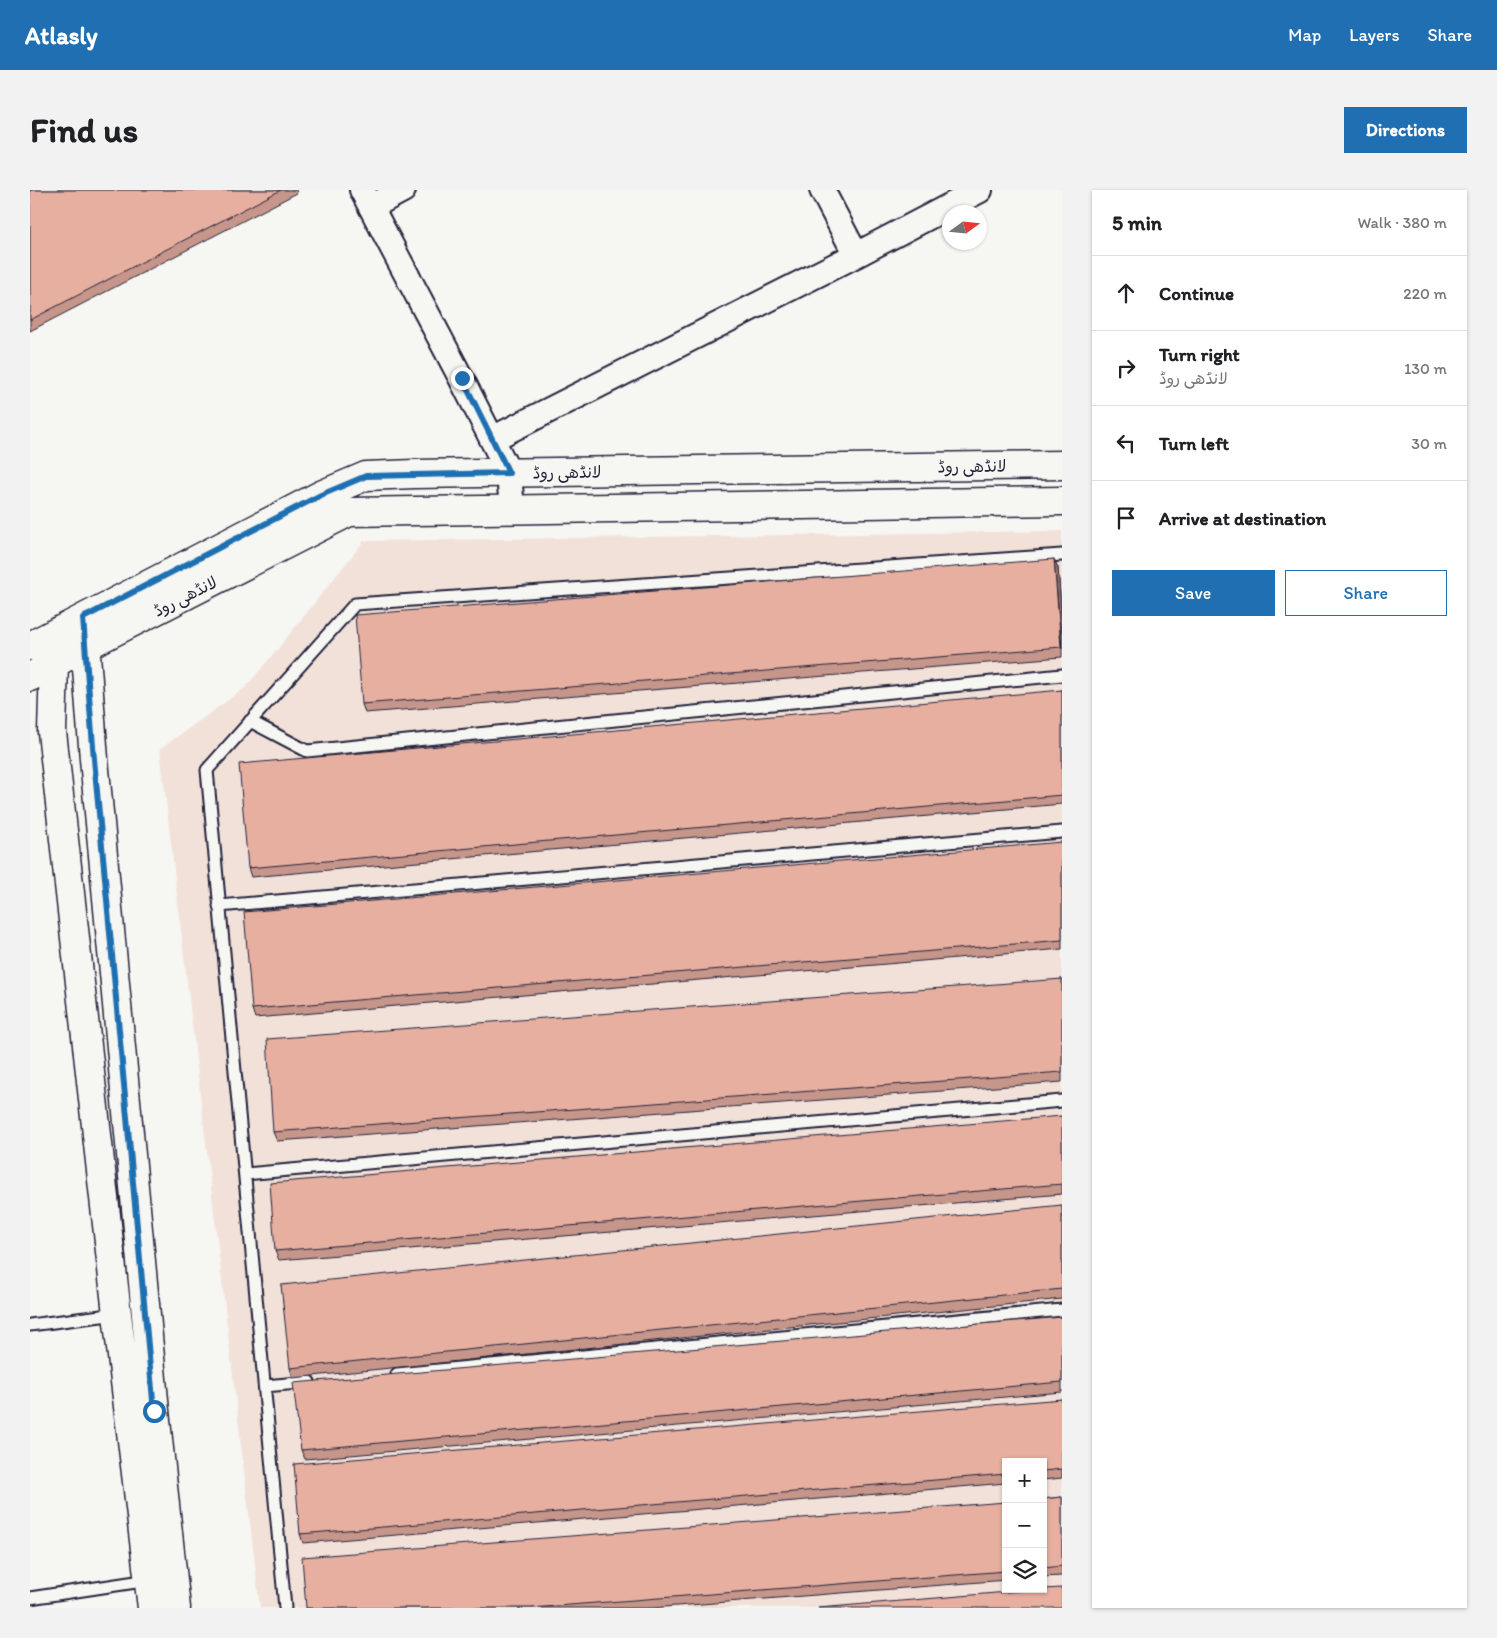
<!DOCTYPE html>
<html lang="en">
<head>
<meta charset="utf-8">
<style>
  :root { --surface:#fff; --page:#f2f2f2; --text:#202124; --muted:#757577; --line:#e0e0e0; --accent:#1f6fb2 }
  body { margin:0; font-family:Itim,"Playpen Sans Arabic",sans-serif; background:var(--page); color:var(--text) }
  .controls { position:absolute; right:15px; bottom:15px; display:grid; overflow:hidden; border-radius:0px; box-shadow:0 1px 4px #0004 }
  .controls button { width:45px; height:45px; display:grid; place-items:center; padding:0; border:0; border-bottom:1px solid var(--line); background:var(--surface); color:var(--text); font:25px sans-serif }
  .compass { position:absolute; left:912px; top:15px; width:45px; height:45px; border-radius:50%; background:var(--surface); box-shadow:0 1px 4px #0004; rotate:75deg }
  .stop { position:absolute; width:15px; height:15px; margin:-11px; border:4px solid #1f6fb2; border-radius:50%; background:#fff }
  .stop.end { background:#1f6fb2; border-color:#fff; box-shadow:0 1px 5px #0008 }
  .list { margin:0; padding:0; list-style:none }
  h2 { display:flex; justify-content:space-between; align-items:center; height:65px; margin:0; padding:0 20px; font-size:21px }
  h2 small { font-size:16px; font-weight:400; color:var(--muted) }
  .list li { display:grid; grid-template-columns:32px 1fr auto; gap:15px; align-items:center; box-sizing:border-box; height:75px; padding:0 20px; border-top:1px solid var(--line) }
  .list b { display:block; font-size:19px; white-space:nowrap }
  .list p { margin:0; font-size:16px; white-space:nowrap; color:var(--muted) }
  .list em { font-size:16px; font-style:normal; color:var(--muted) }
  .actions { display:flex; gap:10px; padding:15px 20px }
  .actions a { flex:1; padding:11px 0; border:1px solid var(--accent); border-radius:0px; text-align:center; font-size:18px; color:var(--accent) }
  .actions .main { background:var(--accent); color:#fff }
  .icon { flex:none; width:28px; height:28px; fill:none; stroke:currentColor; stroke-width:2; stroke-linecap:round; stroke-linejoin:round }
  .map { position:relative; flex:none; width:1032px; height:1418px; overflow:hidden; border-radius:0px }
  header { display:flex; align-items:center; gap:30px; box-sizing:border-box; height:70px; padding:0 25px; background:var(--accent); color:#fff }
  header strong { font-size:24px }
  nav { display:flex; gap:28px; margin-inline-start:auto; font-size:18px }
  .intro { display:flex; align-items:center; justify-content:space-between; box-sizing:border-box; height:120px; padding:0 30px }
  h1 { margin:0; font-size:35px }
  .button { padding:12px 22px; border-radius:0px; background:var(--accent); color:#fff; font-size:18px; font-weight:700 }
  main { display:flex; gap:30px; padding:0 30px }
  aside { flex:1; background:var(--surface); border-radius:0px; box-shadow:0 1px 4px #0004 }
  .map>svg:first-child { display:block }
</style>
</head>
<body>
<header>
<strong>Atlasly</strong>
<nav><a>Map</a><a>Layers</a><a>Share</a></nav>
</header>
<div class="intro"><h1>Find us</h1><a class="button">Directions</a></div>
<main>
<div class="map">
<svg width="1032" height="1418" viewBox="0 0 1032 1418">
  <rect width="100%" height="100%" fill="#f6f6f2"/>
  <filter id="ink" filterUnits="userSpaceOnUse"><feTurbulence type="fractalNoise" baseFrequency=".02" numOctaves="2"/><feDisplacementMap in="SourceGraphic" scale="10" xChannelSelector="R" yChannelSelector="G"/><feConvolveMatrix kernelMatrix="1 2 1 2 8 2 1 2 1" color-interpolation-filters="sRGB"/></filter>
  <g filter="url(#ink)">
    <path fill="#f2e1d9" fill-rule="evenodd" d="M1032,341V1418H230L130,559L215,498L246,461L334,351ZM976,1272H1013V1399H976Z"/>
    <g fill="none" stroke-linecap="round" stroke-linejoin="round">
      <defs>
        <path id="service" d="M220,531L277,561L1032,485
          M189,716L1032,642
          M215,984L1032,911
          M0,1135L87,1124
          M367,1184L1032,1120
          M235,1196L279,1192
          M0,1408L119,1390
          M255,1418L177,580L325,414L1032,365"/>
        <path id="minor" d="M332,0L431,188L479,283L482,320
          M792,0L826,65
          M341,17L373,0
          M462,249L826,65L950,0"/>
        <path id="secondary" d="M54,439L64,569L125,1221L146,1418
          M0,456L291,305L336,286L384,284L1032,275
          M22,459L24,473L22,542L87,1124L122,1418
          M0,487L56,456L319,322L1032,311"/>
      </defs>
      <use href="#service" stroke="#22223b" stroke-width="15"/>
      <use href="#minor" stroke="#22223b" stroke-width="28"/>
      <use href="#secondary" stroke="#22223b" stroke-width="31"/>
      <use href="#service" stroke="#f6f6f2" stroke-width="11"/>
      <use href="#minor" stroke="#f6f6f2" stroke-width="24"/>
      <use href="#secondary" stroke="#f6f6f2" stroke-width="28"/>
    </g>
    <path fill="#c7968a" stroke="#22223b" d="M0,0H266L267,3L0,141Z
      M1024,369L1028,378L1032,432V467L335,523L332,514Z
      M1032,500V614L221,687L218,678Z
      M1032,652V759L225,828L222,819Z
      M1032,789V892L247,951L243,942Z
      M1032,926V1004L249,1070L245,1061Z
      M1032,1015V1109L263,1188L260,1178Z
      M1032,1127V1202L275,1269L271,1260Z
      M1032,1209V1288L1013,1290V1272H976V1293L273,1353L270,1344Z
      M1032,1307V1386L1013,1387V1309Z
      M976,1312V1390L621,1418H276Z"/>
    <path fill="#a27a70" stroke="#22223b" d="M1024,369L1028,378L1032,432V459Z"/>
    <path fill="#e7afa0" stroke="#22223b" d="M0,0H251L0,130Z
      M1024,369L1031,457L332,514L325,425Z
      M1032,500V605L218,678L209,574Z
      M1032,652V750L222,819L214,722Z
      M1032,789V882L243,942L237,849Z
      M1032,926V994L245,1061L240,993Z
      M1032,1015V1099L260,1178L251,1095Z
      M1032,1127V1192L271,1260L263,1193Z
      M1032,1209V1279L1013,1281V1272H976V1284L270,1344L264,1274Z
      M1032,1307V1376L1013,1378V1309Z
      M976,1312V1381L501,1418H276L272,1367Z
      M1032,1398V1418H788L1013,1399Z"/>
  </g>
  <g fill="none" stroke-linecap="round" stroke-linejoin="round" filter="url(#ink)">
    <path stroke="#1f6fb2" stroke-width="6" d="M124,1221L64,569L53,428L291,305L336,286L479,283L432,188"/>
  </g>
  <g text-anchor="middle" stroke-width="5" stroke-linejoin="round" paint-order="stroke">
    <g font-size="16" fill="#22223b" stroke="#f6f6f2">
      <text transform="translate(942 276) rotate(-1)" y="6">لانڈھی روڈ</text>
      <text transform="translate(537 282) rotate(-1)" y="6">لانڈھی روڈ</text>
      <text transform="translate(155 406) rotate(-27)" y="6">لانڈھی روڈ</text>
    </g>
  </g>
</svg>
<div class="controls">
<button>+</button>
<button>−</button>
<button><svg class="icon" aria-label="layers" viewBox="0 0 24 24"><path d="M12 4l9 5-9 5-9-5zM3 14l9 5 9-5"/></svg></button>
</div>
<svg class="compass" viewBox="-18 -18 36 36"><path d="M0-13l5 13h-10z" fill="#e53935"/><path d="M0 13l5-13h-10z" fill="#757577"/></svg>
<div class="stop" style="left:124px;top:1221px"></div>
<div class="stop end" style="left:432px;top:188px"></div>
</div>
<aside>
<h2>5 min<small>Walk · 380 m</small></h2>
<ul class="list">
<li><svg class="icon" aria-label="ahead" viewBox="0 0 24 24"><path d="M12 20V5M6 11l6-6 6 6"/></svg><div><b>Continue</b></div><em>220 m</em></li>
<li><svg class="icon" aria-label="right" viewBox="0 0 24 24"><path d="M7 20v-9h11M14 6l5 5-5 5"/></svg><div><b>Turn right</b><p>لانڈھی روڈ</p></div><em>130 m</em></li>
<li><svg class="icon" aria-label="left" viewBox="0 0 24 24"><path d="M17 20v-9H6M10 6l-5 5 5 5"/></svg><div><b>Turn left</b></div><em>30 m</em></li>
<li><svg class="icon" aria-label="arrive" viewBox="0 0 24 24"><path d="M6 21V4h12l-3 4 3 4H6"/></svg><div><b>Arrive at destination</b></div></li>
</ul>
<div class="actions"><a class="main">Save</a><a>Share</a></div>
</aside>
</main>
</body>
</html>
